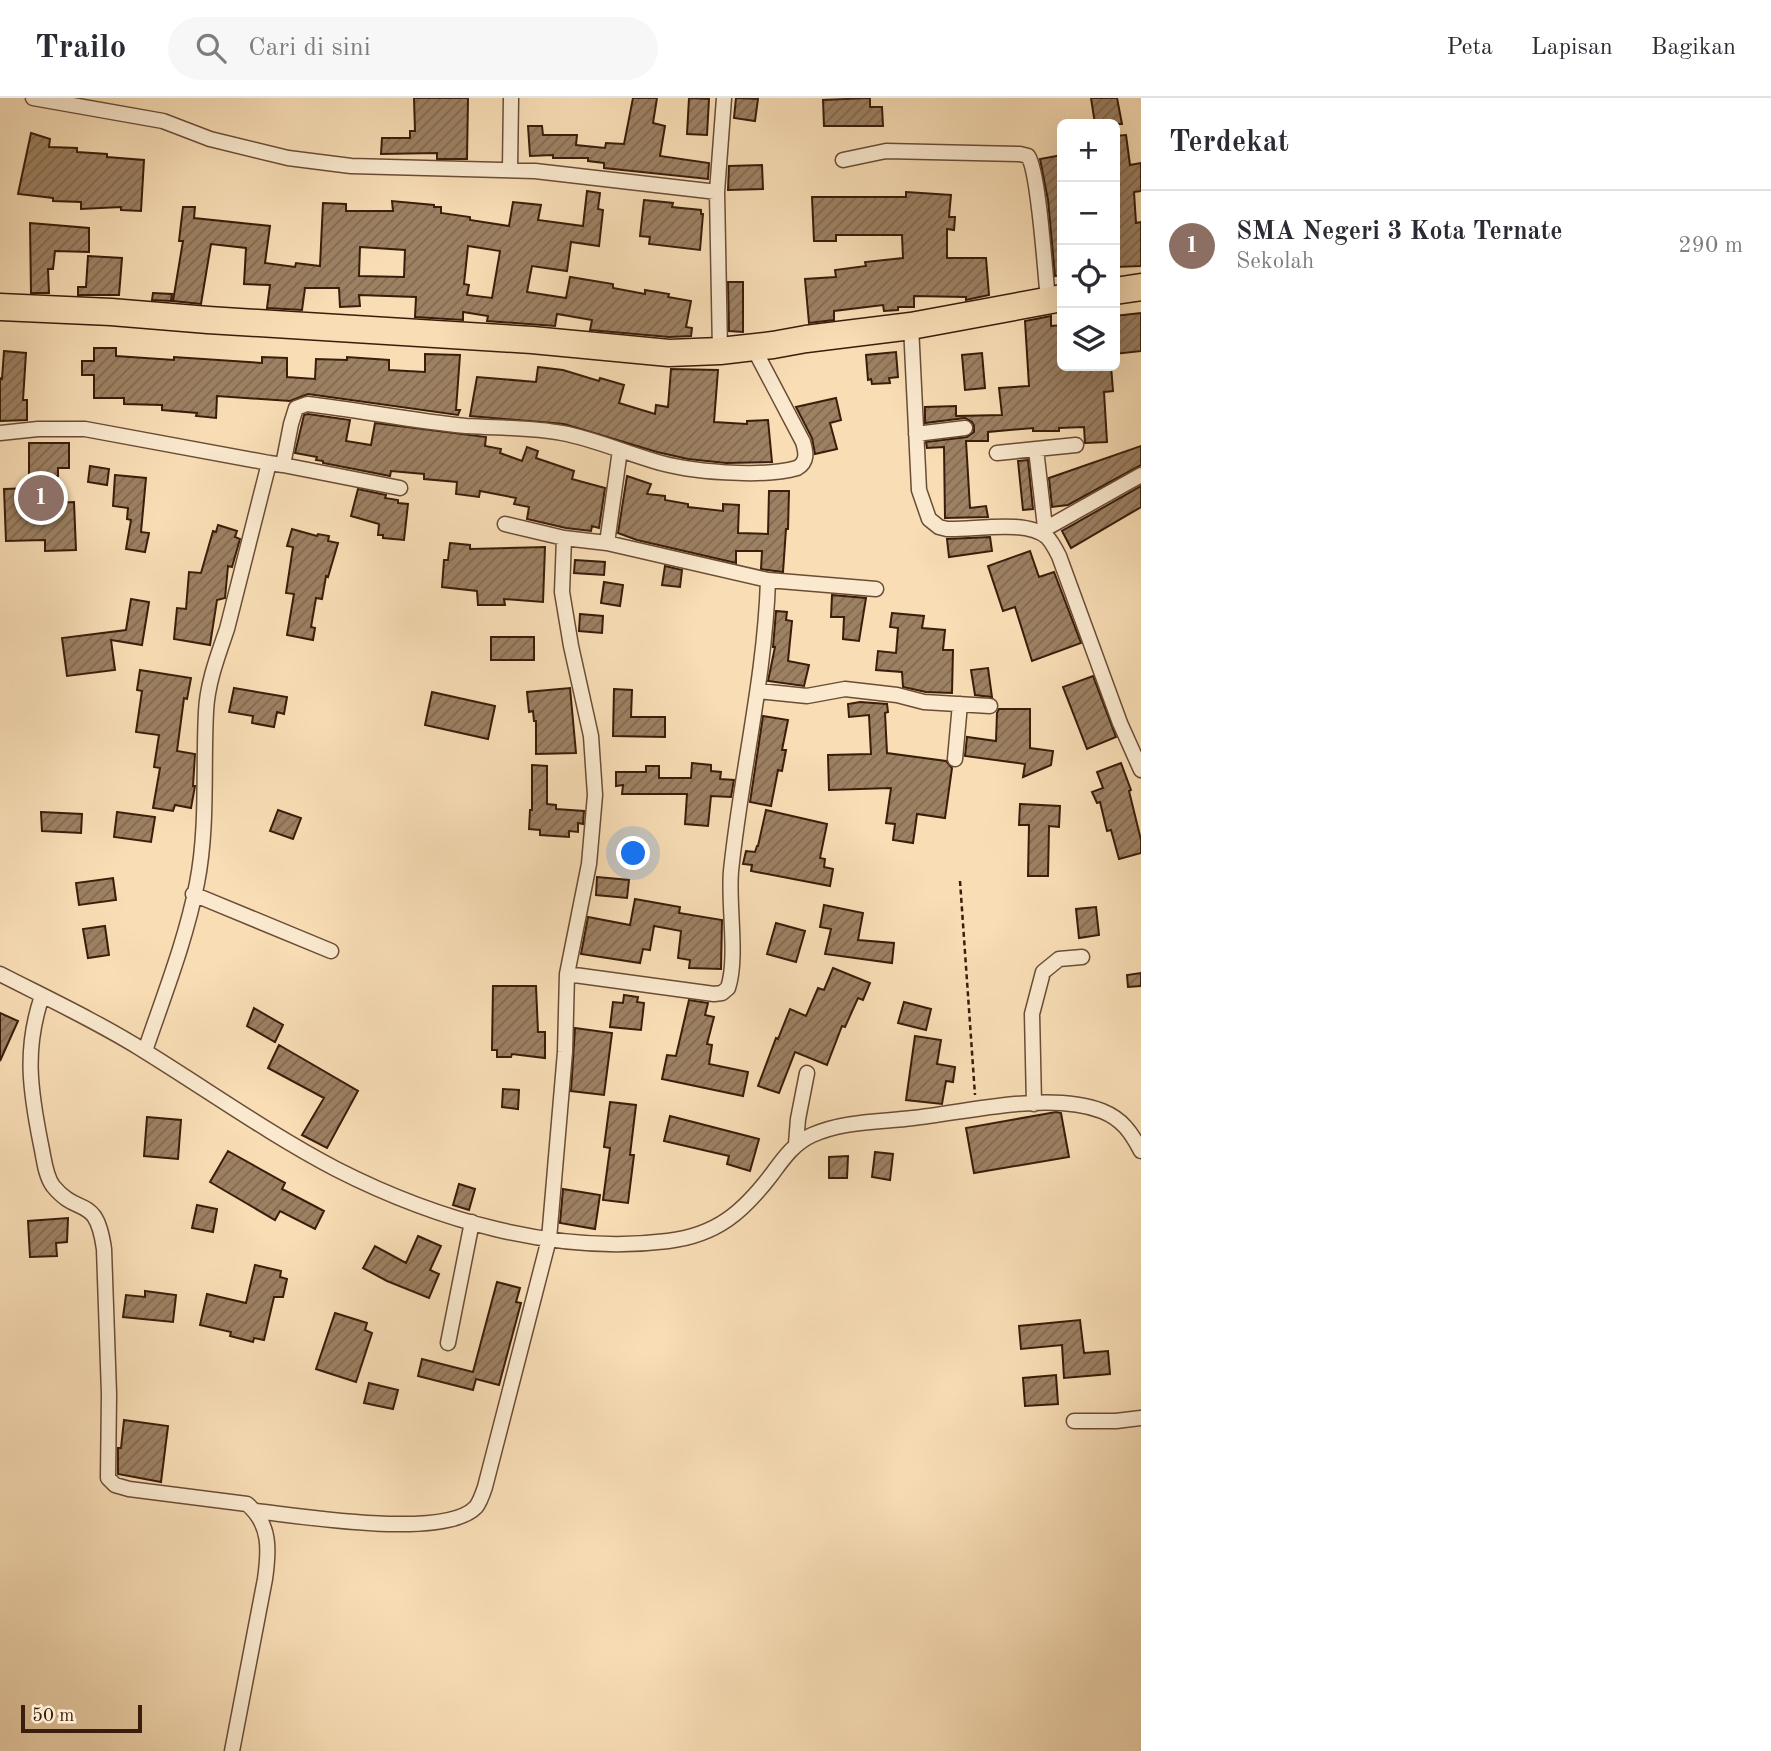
<!DOCTYPE html>
<html lang="id">
<head>
<meta charset="utf-8">
<style>
  :root { --surface:#fff; --page:#f7f7f7; --text:#2b2b33; --muted:#7c7c81; --line:#e1e1e2; --accent:#8f2418 }
  body { margin:0; font-family:"Old Standard TT",serif; background:var(--page); color:var(--text) }
  .controls { position:absolute; right:21px; top:21px; display:grid; overflow:hidden; border-radius:10px; box-shadow:0 7px 28px #0002 }
  .controls button { width:63px; height:63px; display:grid; place-items:center; padding:0; border:0; border-bottom:2px solid var(--line); background:var(--surface); color:var(--text); font:35px sans-serif }
  .scale { position:absolute; left:21px; bottom:18px; width:121px; box-sizing:border-box; padding-left:7px; border:4px solid #3a1d0a; border-top:0; font-size:19px; line-height:24px; white-space:nowrap; color:#3a1d0a; -webkit-text-stroke:5px #fae9cf; paint-order:stroke }
  .you { position:absolute; left:634px; top:756px; width:24px; height:24px; margin:-18px; border:5px solid #fff; border-radius:50%; background:#1a73e8; box-shadow:0 0 0 10px #1a73e833 }
  .badge { display:grid; place-items:center; width:46px; height:46px; border-radius:50%; background:var(--accent); color:#fff; font-size:23px; font-weight:700 }
  .pin { position:absolute; translate:-50% -50%; border:4px solid #fff; box-shadow:0 2px 7px #0006 }
  .list { margin:0; padding:0; list-style:none }
  h2 { display:flex; justify-content:space-between; align-items:center; height:91px; margin:0; padding:0 28px; font-size:30px }
  h2 small { font-size:23px; font-weight:400; color:var(--muted) }
  .list li { display:grid; grid-template-columns:46px 1fr auto; gap:21px; align-items:center; box-sizing:border-box; height:112px; padding:0 28px; border-top:2px solid var(--line) }
  .list b { display:block; font-size:26px; white-space:nowrap }
  .list p { margin:0; font-size:23px; white-space:nowrap; color:var(--muted) }
  .list em { font-size:23px; font-style:normal; color:var(--muted) }
  .icon { flex:none; width:38px; height:38px; fill:none; stroke:currentColor; stroke-width:2; stroke-linecap:round; stroke-linejoin:round }
  .map { position:relative; flex:none; width:1141px; height:1653px; overflow:hidden }
  header { display:flex; align-items:center; gap:42px; box-sizing:border-box; height:98px; padding:0 35px; background:var(--surface); border-bottom:2px solid var(--line) }
  header strong { font-size:33px }
  nav { display:flex; gap:38px; margin-inline-start:auto; font-size:24px }
  .search { width:490px; height:63px; background:var(--page); display:flex; align-items:center; gap:18px; box-sizing:border-box; padding:0 24px; border-radius:38px; color:var(--muted); font-size:26px }
  main { display:flex }
  aside { flex:1; background:var(--surface) }
  .map>svg:first-child { display:block }
</style>
</head>
<body>
<header>
<strong>Trailo</strong>
<div class="search"><svg class="icon" aria-label="search" viewBox="0 0 24 24"><circle cx="10" cy="10" r="6"/><path d="M15 15l6 6"/></svg>Cari di sini</div>
<nav><a>Peta</a><a>Lapisan</a><a>Bagikan</a></nav>
</header>
<main>
<div class="map">
<svg width="1141" height="1653" viewBox="0 0 1141 1653">
  <defs>
    <pattern id="building-hatch" width="6" height="6" patternUnits="userSpaceOnUse" patternTransform="scale(1.75)"><rect width="6" height="6" fill="#9d8163"/><path d="M-1 1l2-2M0 6l6-6M5 7l2-2" fill="none" stroke="#816950"/></pattern>
  </defs>
  <rect width="100%" height="100%" fill="#f8ddb5"/>
  <filter id="stains"><feTurbulence type="fractalNoise" baseFrequency=".00286" numOctaves="4"/><feColorMatrix values="0 0 0 0 .2 0 0 0 0 .09 0 0 0 0 .02 0 0 0 .5 -.17"/></filter>
  <radialGradient id="worn" r=".72"><stop offset=".6" stop-color="#630" stop-opacity="0"/><stop offset="1" stop-color="#630" stop-opacity=".3"/></radialGradient>
  <path fill="url(#building-hatch)" stroke="#3a1d0a" stroke-width="2" fill-rule="evenodd" d="M414,0H468L467,61H437V55L381,56L382,40H410V33H415Z
    M633,0H657L653,25L665,28L660,58L709,65L708,81L604,70V65L588,63V60H553V57L530,58L528,28H542L543,37H577L576,47L605,50L606,45L624,46Z
    M689,0L709,1L707,37L687,36Z
    M736,0L758,1L755,23L734,20Z
    M870,0V9H882L883,28H824L823,2Z
    M1091,0H1117L1122,26H1095Z
    M31,35L50,41L49,49L77,50V54L107,56V59L144,62L141,113L121,112V109L81,111V104L53,103V100L18,96Z
    M1126,37L1130,67L1141,65V93L1134,94L1136,125L1141,124V168L1115,169V38Z
    M1062,57V177L1055,178L1048,102L1040,61Z
    M762,67L763,91L728,92L729,68Z
    M587,93L600,95L598,111L603,112L599,148L571,144L567,173L532,168L527,194L566,200L570,179L613,186V190L645,196V192L669,196L668,199L691,203L686,229L692,230L691,238L669,239L590,232L592,222L557,216L555,228L487,223L488,218L463,214V222L415,219L416,199L359,197L360,208L340,209L339,190H305L302,212L267,210L270,187L244,186L246,150L211,146L201,206L173,203L183,143H179L183,109H195L194,120L270,128L265,165L295,169L296,165L320,168L323,105L346,106V113H393L392,103L434,107V109H441V115L470,119V122L509,128L513,104L541,107L538,122L583,128ZM468,148L500,153L492,200L467,197L469,187L464,186ZM360,149L405,152L404,179L359,178Z
    M906,94L951,97L949,119H955L954,132L947,131V160H986L989,197L966,202V199L914,198V209H898V212L884,213L883,207L834,213V222L809,225L805,181L836,179L835,172L866,168L865,164L903,160L902,137H836V143H814L812,99H906Z
    M644,102L673,105L672,109L701,112V116H703L700,152L649,146L650,139L640,138Z
    M30,125L89,130V154L55,153L53,171H48L49,195H31Z
    M88,158L122,160L119,197H78V189H86Z
    M728,184H743V234L729,233Z
    M153,195L172,196L171,203L152,202Z
    M1141,215V253L1115,256V218Z
    M1051,218V228L1062,227V268H1111L1113,293L1104,294L1107,344L1085,345L1084,329L1059,330V333H1033V330L988,334V343H966L970,410L986,408L988,419L945,420L944,349L927,350L926,344L967,339L974,334V328L972,324L965,320L925,325V309L956,308V318L1002,317L999,290L1029,288L1025,223Z
    M94,250H116V258L174,262V259L262,265V259L287,260V279L315,281L316,261L347,262V259L389,262V272L425,274V256L460,257L456,312H460L458,317L308,296L290,303L217,298L216,320L196,318L197,315L162,312V307L124,306V300H94V277H82V263H94Z
    M4,253L26,255L23,302H27V322L0,323V280L2,281Z
    M896,254L898,279L889,280L890,285L872,286L871,281L868,282L866,257Z
    M982,255L985,290L965,292L962,257Z
    M538,269L563,272L599,283L600,280L624,287L619,305L655,316L656,307L668,309L671,271L718,272L714,324L747,326V323L768,322L772,364L726,365L688,361L657,354L564,326L470,318L477,279L536,284Z
    M836,300L841,322L830,325L837,351L815,356L812,340L796,309Z
    M308,316L350,322L346,343L371,347L375,325L486,339L485,348L501,351L500,355L522,363L527,349L538,353L536,360L574,373L572,381L605,390L599,430L592,428L591,433L566,430L527,421L529,409L514,406L516,400L480,393L479,399L456,396L457,384L424,381V376L391,373L390,378L323,365V363L316,362L317,359L295,355L304,317Z
    M29,345H69V370H58V378L29,379Z
    M1141,348V367L1068,407L1052,409L1049,380Z
    M1028,362L1033,411L1023,412L1018,363Z
    M90,368L109,371L107,387L88,384Z
    M115,377L146,380L141,434L149,435L145,454L126,451L131,422L127,421L128,410L113,408Z
    M627,378L651,386L647,396L665,398V402L688,406V409L723,413V406L739,407L738,435L768,436L769,393H789L788,431H786L783,474L761,471L762,453H736V465L637,442L618,435Z
    M1141,388V409L1071,450L1062,433Z
    M35,390V406L74,404L76,452L45,453V442L6,443L4,391Z
    M358,391L386,397L385,400L398,402V405L408,406L404,442L383,440V437H378L379,426L351,418Z
    M218,427L237,433L235,439L240,441L232,469L228,468L225,500L217,502L210,547L174,541L177,510L186,511L189,474L201,475L213,433L216,434Z
    M292,431L317,438L318,436L329,438L328,443L338,445L328,479L326,478L322,501L316,500L311,529L315,530L313,542L287,537L294,496L286,495L293,449L287,448Z
    M990,439L992,453L949,459L947,441Z
    M450,445L470,447V451L545,449L543,504L504,501L505,507H478L477,493L442,489L444,462H448Z
    M1030,453L1039,479L1054,474L1081,545L1032,563L1015,509L1003,513L988,468Z
    M575,462L605,464L604,477L574,475Z
    M665,468L682,472L680,489L662,487Z
    M604,484L623,487L620,508L601,505Z
    M832,497L866,500L859,543L843,541L844,519H831Z
    M131,501L149,504L142,547L111,542L115,572L67,578L62,540L126,532Z
    M776,513L787,514L786,522L792,523L788,563L809,567L804,588L768,583L775,549H773Z
    M892,515L924,518L922,530L945,532L943,552H953L952,595L926,594L903,589L902,574L876,572L878,553L896,555L898,530L890,529Z
    M580,516L603,518L602,535L579,533Z
    M491,539H534V562H491Z
    M988,570L992,599L975,597L971,572Z
    M140,572L191,580L187,601L184,600L177,653L195,656L193,688H195L191,710L175,707L173,713L153,710L160,670L154,669L159,637L136,634L142,593L137,592Z
    M1093,578L1116,639L1087,651L1063,589Z
    M234,590L287,599L284,616L277,614L274,629L252,625L253,618L229,614Z
    M570,590L576,655L536,656V623H534L533,613L529,614L527,594Z
    M614,591L632,592L631,619H665V639L613,638Z
    M432,594L495,608L488,641L425,627Z
    M860,604L887,606L888,614L885,615L887,655L946,663L952,670L945,720L917,716L913,745L893,742L895,726L886,725L891,690L829,692L828,657L871,656L869,617L849,619L848,606Z
    M999,611H1030V650L1053,653L1051,667L1023,679L1025,666L965,658L967,639L996,643L997,615Z
    M763,618L788,622L782,652H786L782,673L778,672L771,708L750,704Z
    M692,665L711,667V673L721,674L720,681L734,682L731,699L711,698L708,728L685,726L687,696H622L623,687L616,688V674H646V668H659V680H691Z
    M1121,665L1131,692L1129,693L1141,742V755L1119,761L1111,732L1107,733L1100,704L1097,705L1092,694L1103,690L1097,674Z
    M532,667L547,668V706L556,707V711L584,713L583,726L578,725V734L569,733V739L540,737V732L529,731L530,712H532Z
    M1020,706L1060,708L1059,729L1049,728L1048,778H1028L1029,727H1019Z
    M278,712L301,720L293,741L270,733Z
    M766,712L827,726L820,760L825,761L824,769L833,771L830,788L751,773L752,767L743,766L746,753L755,754L757,748H758Z
    M41,714L82,716L81,735L42,733Z
    M117,714L155,719L151,744L114,739Z
    M597,779L629,782L627,800L596,797Z
    M113,780L116,802L79,807L76,785Z
    M635,801L680,809L679,815L722,822L721,871L689,870L690,862L678,860L681,833L654,828L650,852L643,851L640,865L581,856L588,819L630,827Z
    M824,807L863,815L858,842L894,845L892,865L825,856L831,831L820,829Z
    M1096,809L1099,837L1079,840L1076,811Z
    M776,825L805,833L796,864L767,856Z
    M105,828L109,857L88,860L83,831Z
    M833,870L870,885L863,902L858,900L845,929L842,928L827,967L795,954L779,995L758,988L776,940L778,941L790,911L806,918L818,890L824,892Z
    M1141,875V888L1128,889L1127,877Z
    M493,888H536L538,934H545V960L512,956L511,959H497V952H492Z
    M624,897L638,899L637,904L644,905L641,932L610,929L613,904L623,905Z
    M689,902L708,905L705,917L714,919L707,946L712,947L709,966L748,974L743,998L662,981L667,957L676,958Z
    M904,904L931,911L926,932L898,925Z
    M254,910L283,927L275,944L247,928Z
    M0,915L18,923L0,963Z
    M575,930L612,935L604,997L571,993Z
    M915,938L941,942L937,966L955,969L953,984L946,983L942,1006L906,1002Z
    M279,947L358,993L327,1050L302,1037L324,1000L268,970Z
    M503,991L519,992L518,1011L502,1009Z
    M610,1004L636,1007L630,1057H634L628,1105L603,1102L610,1050L604,1049Z
    M1056,1014L1061,1015L1069,1059L974,1075L966,1030Z
    M670,1018L759,1041L750,1073L727,1066L729,1058L664,1043Z
    M147,1019L181,1022L178,1061L144,1058Z
    M228,1053L285,1085L282,1091L324,1113L315,1131L280,1113L275,1122L210,1084Z
    M875,1054L893,1056L890,1082L872,1079Z
    M848,1058L847,1080H829V1059Z
    M459,1086L475,1091L469,1112L453,1107Z
    M563,1091L600,1097L595,1131L560,1125Z
    M197,1107L217,1111L213,1134L192,1130Z
    M68,1120L67,1144L56,1145L57,1158L30,1159L28,1123Z
    M418,1138L441,1148L430,1172L439,1176L429,1200L387,1183L363,1170L375,1148L406,1165Z
    M255,1167L281,1173L280,1179L287,1181L283,1199H274L264,1242L254,1240L253,1244L230,1238L231,1234L200,1227L207,1196L246,1205Z
    M497,1184L520,1190L516,1204L521,1205L499,1287L476,1281L473,1292L418,1278L422,1261L473,1274Z
    M145,1193L176,1197L173,1224L123,1219L126,1197L145,1199Z
    M335,1215L367,1225L365,1232L372,1235L356,1284L316,1271Z
    M1080,1222L1084,1255L1108,1253L1110,1276L1064,1280L1062,1247L1021,1251L1019,1228Z
    M1056,1277L1058,1306L1025,1308L1023,1280Z
    M369,1285L398,1292L393,1311L364,1305Z
    M124,1322L168,1328L161,1384L118,1376V1350H121Z"/>
  <g fill="none" stroke-linecap="round" stroke-linejoin="round">
    <defs>
      <path id="street" d="M33,0L163,23L210,41L288,60L351,68L535,73L717,94
        M843,62L886,53L1020,56L1028,58C1039,74 1045,176 1048,201
        M510,71L511,0
        M911,228L919,392L929,421L939,429L947,431C975,432 1026,421 1047,439C1052,444 1056,452 1059,458L1120,625L1141,672
        M720,253L717,94L724,0
        M0,335L38,331H85L269,365
        M916,336L965,330
        M1036,351L1076,347
        M997,355L1036,351L1046,438
        M283,367L400,390
        M505,426L564,440
        M1045,431L1141,377
        M768,482L876,491
        M758,593L807,598L845,591L897,597L924,604L990,608
        M955,661L960,606
        M193,796L331,853
        M0,876C49,901 100,925 146,954C209,993 271,1037 336,1071C436,1122 555,1157 668,1143C717,1137 743,1114 772,1076C783,1061 794,1045 812,1037C843,1023 880,1024 913,1020C968,1014 1049,993 1102,1013C1122,1021 1131,1034 1141,1053
        M567,876L714,896L722,895L728,890C738,860 728,806 731,773C741,675 765,580 768,482L607,445
        M42,898C24,951 30,992 41,1047C44,1060 45,1077 53,1088C79,1120 96,1095 104,1151L109,1296L108,1380L115,1387L129,1391L247,1406C271,1426 269,1453 265,1481L232,1653
        M145,953C164,897 186,842 197,785C208,729 203,670 206,614C207,586 218,557 227,531L269,365L283,367L291,326L296,310L307,306C360,312 413,323 466,328C498,330 530,329 562,335C594,341 623,354 654,363C689,374 762,380 797,370C808,364 806,354 803,344L753,249
        M1034,1006L1032,916L1043,874L1059,861L1082,859
        M796,1046L798,1021L807,975
        M448,1245L472,1124
        M1074,1323H1116L1141,1320
        M256,1413C301,1418 445,1442 476,1409C480,1404 483,1395 485,1389L549,1141L565,954L567,876L589,766L595,697L591,638L571,548L562,494L564,440L607,445L620,352"/>
      <path id="highway" d="M1115,193L1141,189
        M0,209L111,214L208,222L532,242L669,255L720,253L773,247L806,241L911,228L1062,200"/>
    </defs>
    <use href="#street" stroke="#6a4d35" stroke-width="17"/>
    <use href="#highway" stroke="#3a1d0a" stroke-width="29"/>
    <path stroke="#3a1d0a" stroke-width="2.5" stroke-dasharray="5 3.5" stroke-linecap="butt" d="M960,783L975,997"/>
    <use href="#street" stroke="#fae9cf" stroke-width="14"/>
    <use href="#highway" stroke="#f8ddb5" stroke-width="26"/>
  </g>
  <rect width="100%" height="100%" filter="url(#stains)"/>
  <rect width="100%" height="100%" fill="url(#worn)"/>
</svg>
<div class="controls">
<button>+</button>
<button>−</button>
<button><svg class="icon" aria-label="locate" viewBox="0 0 24 24"><circle cx="12" cy="12" r="6"/><path d="M12 2v4M12 18v4M2 12h4M18 12h4"/></svg></button>
<button><svg class="icon" aria-label="layers" viewBox="0 0 24 24"><path d="M12 4l9 5-9 5-9-5zM3 14l9 5 9-5"/></svg></button>
</div>
<div class="scale">50 m</div>
<div class="you"></div>
<div class="pin badge" style="left:41px;top:400px;background:#8d6e63">1</div>
</div>
<aside>
<h2>Terdekat<small></small></h2>
<ul class="list">
<li><span class="badge" style="background:#8d6e63">1</span><div><b>SMA Negeri 3 Kota Ternate</b><p>Sekolah</p></div><em>290 m</em></li>
</ul>
</aside>
</main>
</body>
</html>
